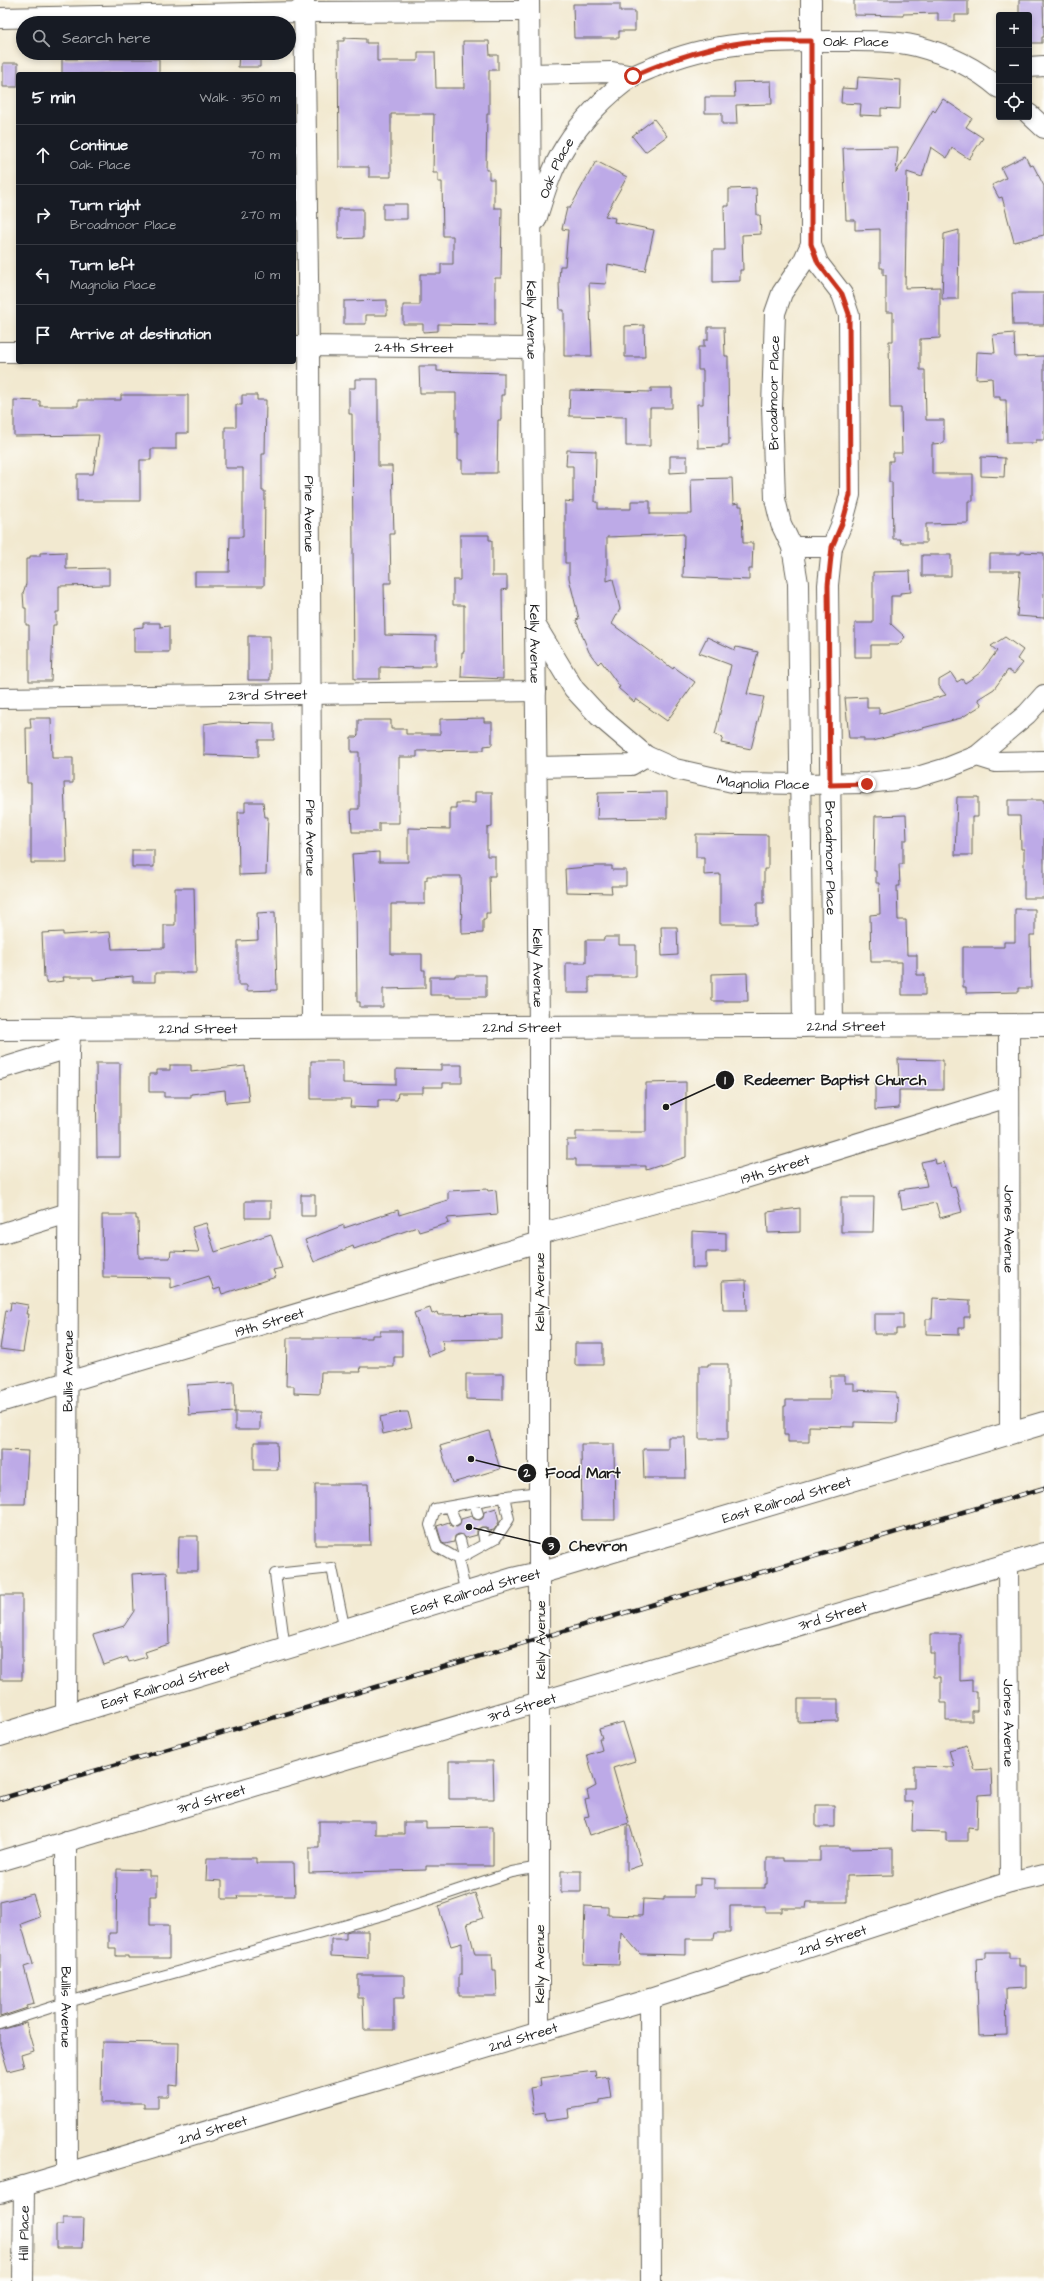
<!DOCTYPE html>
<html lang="en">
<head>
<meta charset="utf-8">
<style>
  :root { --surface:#171b24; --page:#20242c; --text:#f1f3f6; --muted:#9ea1a6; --line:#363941 }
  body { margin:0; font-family:"Architects Daughter",sans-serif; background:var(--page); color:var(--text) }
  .controls { position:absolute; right:12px; top:12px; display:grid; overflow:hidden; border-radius:4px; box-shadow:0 2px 6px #0003 }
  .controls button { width:36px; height:36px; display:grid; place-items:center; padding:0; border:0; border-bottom:1px solid var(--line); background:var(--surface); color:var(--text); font:20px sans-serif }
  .stop { position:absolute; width:12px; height:12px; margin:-9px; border:3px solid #c8321e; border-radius:50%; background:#fff }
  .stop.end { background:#c8321e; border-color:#fff; box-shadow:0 1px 4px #0008 }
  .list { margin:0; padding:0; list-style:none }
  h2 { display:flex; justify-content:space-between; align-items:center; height:52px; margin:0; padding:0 16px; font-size:17px }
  h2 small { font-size:13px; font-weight:400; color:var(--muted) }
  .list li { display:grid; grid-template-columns:26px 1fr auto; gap:12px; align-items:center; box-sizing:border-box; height:60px; padding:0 16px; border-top:1px solid var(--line) }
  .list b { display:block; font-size:15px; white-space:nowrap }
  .list p { margin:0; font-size:13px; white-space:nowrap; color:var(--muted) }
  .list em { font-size:13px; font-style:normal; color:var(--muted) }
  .icon { flex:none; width:22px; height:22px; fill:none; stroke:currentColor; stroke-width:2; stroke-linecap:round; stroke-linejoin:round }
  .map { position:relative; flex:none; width:1044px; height:2281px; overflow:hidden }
  .search { position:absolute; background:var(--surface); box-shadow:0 2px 6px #0003; left:16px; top:16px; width:280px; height:44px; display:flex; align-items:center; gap:10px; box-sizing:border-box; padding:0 14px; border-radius:22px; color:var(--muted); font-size:15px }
  .panel { position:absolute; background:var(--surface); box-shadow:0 2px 6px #0003; left:16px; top:72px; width:280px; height:292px; border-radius:4px }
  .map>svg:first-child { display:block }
</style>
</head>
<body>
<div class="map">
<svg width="1044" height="2281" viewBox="0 0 1044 2281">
  <rect width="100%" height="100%" fill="#fdfcf7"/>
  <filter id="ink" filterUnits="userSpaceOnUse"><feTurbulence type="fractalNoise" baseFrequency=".025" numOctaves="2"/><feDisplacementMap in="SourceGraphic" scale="8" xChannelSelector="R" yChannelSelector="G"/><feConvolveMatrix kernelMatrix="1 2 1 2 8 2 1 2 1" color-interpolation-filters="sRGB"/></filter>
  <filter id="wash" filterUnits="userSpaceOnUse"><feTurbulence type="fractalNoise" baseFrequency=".012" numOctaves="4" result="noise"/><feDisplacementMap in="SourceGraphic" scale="16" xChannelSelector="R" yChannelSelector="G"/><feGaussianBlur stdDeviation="0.9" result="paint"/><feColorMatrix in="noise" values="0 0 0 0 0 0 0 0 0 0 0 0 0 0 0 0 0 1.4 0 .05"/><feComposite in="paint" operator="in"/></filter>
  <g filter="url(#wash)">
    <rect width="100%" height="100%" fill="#f2e9d0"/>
    <g id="blocks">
      <path fill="#bdaae7" d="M854,0H968V15H955V21H938V13L903,14V16L854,15Z
        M1019,0H1043L1044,37H1042V43H1029V15H1019Z
        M573,4H620V11H635V31H619V38H574Z
        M344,38L366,39V43H377V61H418V52H435L436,88H464L463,41H489L490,55H498V70H489V114H487L486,170H489V179H494V208H502L501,278H495V325L438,324V331L423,332V324H403V305H420V274H441V264H453V236H443L442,182H438V173H433L434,114H391V177H369V167H339L338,41H344Z
        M239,53H260V67H238Z
        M62,59H159V74H62Z
        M3,63H18V87H3Z
        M858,77L901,80L900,109L881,108V116L860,115L861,104L841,103L842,88L857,89Z
        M771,81L772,104L736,105L737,124H722V113H705V97H735L734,82Z
        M943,99L972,118L966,127L983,138L969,159L952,148L947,158L931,147L922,177L907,172L905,288L940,287V338L920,339V370H925L926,420H944V443L932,444V474H973V501H968V523L926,524V543H901L900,539H893L892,482H889V461H893V453H902L901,408H890L889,341H893V312H886V275H883V268H880V229L855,230V220H846L843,148L898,147L896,173L933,110L935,112Z
        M654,119L667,136L645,152L632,136Z
        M1025,156L1030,166L1033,165L1044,186V235L1014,242L1002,197L999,198L992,185L1006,178L1001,168Z
        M596,161L627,177L605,216L615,218L614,222L654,230L645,271L608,264L606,284L589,283L592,356H564V310H560L559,281L560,266H565L568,230L562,229L567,208H570Z
        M756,188L757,215H760L761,234L742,235L743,270H740V281L713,282V250H725L724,206H729V189Z
        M383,204H407V219H383Z
        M338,209H363V238L338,239Z
        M959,230L958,299H942L944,234Z
        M1012,293H1044V325H1013Z
        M387,300V315H366V324H344V301Z
        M644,325L645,357H625V326Z
        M708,327H724L725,356H728V366L729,445H722V447L698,448L697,404H703V370H698V347H704V340H708Z
        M1014,333L1015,357L1044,356V440H1036V443H1007L1006,400H1000V397H993L992,378L976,379L977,352L995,353L993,335Z
        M419,366H437V371L504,373V395H501V420H498L497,473H462V460H458V433H456V393H420Z
        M355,379H378V466H392L394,534H390L391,583H384L385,635L436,636V666H422V668L380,667V679H354L352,414H349V388H355Z
        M651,388H672V408H650V446H626V417L569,416L570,390L651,392Z
        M121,395H188V433H176V449H151V460H140V501H77V474H93L99,435L14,436V400L40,401V406H78V400H121Z
        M242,395H257V400H266L265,454H262V491H265L264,586H195V572H229L230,537H243V468H225V427H236V405H242Z
        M567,450L596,451L595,502H598V509H631V501H650V514H692L691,479L732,478L733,504L739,503V506H742L743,543H753L752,569H749V580L683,577L684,534L607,537V581L613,579L620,609L612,624L673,669L674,667L695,682L667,721L636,699L634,702L618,688L620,687L601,661L598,664L589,652L576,620L579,619L569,578V563H565V501L573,502V466H566Z
        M670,456H687V472L670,473Z
        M981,457L1005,458L1004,477L981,476Z
        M460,535H489V540H492V576H507V589L502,590L503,679L461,677L462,652H464V605H453V580H460Z
        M66,552V569L109,568V585L59,586V612H56V625H53L51,681H29V625H26V608H24L23,593L26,584V559H30V556H40V553Z
        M1021,552L1044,553V618L1017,616L1020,571H990V554H1021Z
        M922,555H951V576H922Z
        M910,571L911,592L900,593V596H891V624L905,637L898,645H871V657H855V623H873V572Z
        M143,623H160V627L169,626V652H134V628L143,627Z
        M248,636H270V680H248Z
        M707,637L735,650L736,647L758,652L747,694L764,697L751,749L721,743L723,737L715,735L731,665L699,653Z
        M1005,637L1023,650L1017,659L1023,663L1014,674L1008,670L994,689L978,699L982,705L961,718L873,741H864V738H849L845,698L867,697V708H879V714L946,695L939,686V680L951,673L957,682L962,679L965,683L980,673L997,651L991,646Z
        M30,718H51L52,758H73V783H64L67,863H31V783H27L26,728H31Z
        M484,718V722H492V745L484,746V750L417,751V757H399V823H379V832H352L351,809H359V752H351V737H356L358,735V720H391V729H406V734H440V719Z
        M218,722L274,723V740H258V757L204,755V724Z
        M475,792H492V827L487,828V856H495V876H489L490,913H486V919H483V933L462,934L461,876H427V880H425V904H391V954H422V970H425V988L383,989V1007H360V1002H357L356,909H355L352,854L379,852V862H408V828L450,829V808H456V803H475Z
        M667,792V818L597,819L598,793Z
        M957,797H978V817H972V855H955Z
        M1008,800H1044V898H1024V849H1021L1020,816H1008Z
        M245,802H263L265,817H268L266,874L239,875L238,812H245Z
        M906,815L907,840H903V864H899L900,886H897L898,920H906L907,955H917V975H925V995H902V962H871L870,915L880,914L879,883H876V871H874L875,816Z
        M696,834L768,835V869H764V903H757V924H720V874L704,875V857H696Z
        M132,850H154V867H132Z
        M597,866H612V870H626V886H611L612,893L566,892L565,869Z
        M175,888H194L196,973H155V982H133V976L93,980V977H63L64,981L46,983V978H44L42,933L63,932V935L110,932L112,949L164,948V925H175Z
        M1015,909H1035V935H1030L1031,988H1019V992L966,993V987H963V947H1004V942H1015Z
        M275,912L277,990L247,991V985H238V941L258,940L257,913Z
        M661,927H677L678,955L662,956Z
        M604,937H619V945H636V977H589V993H566V963H586V940H604Z
        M747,973L748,1001H712V974Z
        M455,975H486V997H450V995H430V977H455Z
        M898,1059L943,1060V1090H899V1108L875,1110V1082H899Z
        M311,1061H343V1083L396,1084V1069L441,1070V1065H462V1083H443V1087H423V1093H398L397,1100H378V1108L350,1107L351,1099H311Z
        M96,1063H120V1157H97Z
        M170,1065H191V1072L245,1066L249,1101L226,1103L225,1090L191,1094V1097H164V1092H149V1074H157V1070H170Z
        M686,1082V1157L646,1170V1166H576V1159H567V1140H576V1132H646V1083Z
        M935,1159L936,1164L944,1162L951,1187L955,1186L962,1212L940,1218L936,1203L902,1209L899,1190L927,1186L921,1162Z
        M487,1189L488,1191L496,1190L498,1214L447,1218L449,1223L419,1232L417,1227L354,1249L353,1246L314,1262L305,1240L344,1225V1228L398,1210L399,1215L448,1200V1191Z
        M301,1195H315V1216H301Z
        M841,1197H874L873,1232H841Z
        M245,1201H271V1218H245Z
        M800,1208V1232L768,1233L767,1212Z
        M102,1215H136V1219H138L139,1258H170L171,1251L199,1252L192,1227L206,1223L215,1252L271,1234L282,1268L273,1270L276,1277L222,1294L220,1288L214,1290L209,1276L171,1288V1278L103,1277Z
        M692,1231L726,1233V1252H706V1268H692Z
        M746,1280L747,1310H723L722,1281Z
        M933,1298L970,1300V1317H964V1328H959V1335L926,1334V1319H932Z
        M11,1302L28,1305L26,1314H29L23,1352L0,1349L6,1310L10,1311Z
        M430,1308L432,1314L437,1312L438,1315L502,1314V1339L442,1340L444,1350L429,1356L414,1313Z
        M874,1314H903V1329H896V1334H874Z
        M380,1331H402V1357H394V1367H360L361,1372H321L320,1394L294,1393V1386H286L287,1338H372V1335H380Z
        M575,1343H603V1365H575Z
        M708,1364H728V1439H699V1366H708Z
        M466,1374H503V1400L466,1399Z
        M830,1376H845V1383H854V1390L896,1392V1398H898L897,1423L854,1422V1427L809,1426V1442H788V1435H784V1406H786V1400H830Z
        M234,1382L235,1412L189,1415L187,1385Z
        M235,1412H260V1430H235Z
        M402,1412H408L412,1427L383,1434L380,1417Z
        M489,1431L500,1469L452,1483L440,1446Z
        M668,1437H685L686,1478H644L643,1449H668Z
        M254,1442H277L278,1470H254Z
        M581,1444H614L615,1520H582Z
        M0,1450L28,1451L25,1504H0Z
        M315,1484H368L370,1545H315Z
        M496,1508L499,1522L494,1530L489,1531L486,1527H481L477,1530V1535L466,1538L459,1534L455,1536L454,1542L445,1544L442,1543L437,1526L449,1522L451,1526L457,1527L460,1525L461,1519L472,1516L474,1519L480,1520L483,1518L484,1512Z
        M179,1536H198V1571H178Z
        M167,1572L169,1644L145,1652L147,1657L129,1662L127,1657L104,1665L93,1635L124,1626L134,1611L132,1574Z
        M0,1595H22V1680H0Z
        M930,1634H960V1681L972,1680V1691H977V1711H972V1721H946V1703H941V1677H934V1653H930Z
        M798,1699H838V1721L798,1722Z
        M623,1722L635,1761L613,1768L629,1823L590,1835L584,1817L589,1816L585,1800L589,1799L587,1791L596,1786L587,1755L602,1750L599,1738H602L599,1729Z
        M967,1745L974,1770L991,1769L992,1794L978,1795L977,1828L968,1827V1841H946V1832L912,1831L913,1802H904V1788H914V1766L954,1767L949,1750Z
        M449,1761H493L494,1799H449Z
        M816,1805H834V1827H816Z
        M319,1821H375V1834H404V1822H426V1828L493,1827V1866H426V1870L309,1873V1848H319Z
        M627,1826H630L642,1865L627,1870Z
        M820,1847H849V1849L893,1848V1875L847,1876V1902H807L806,1908H782V1912H765V1906H730V1933H715L714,1939H686V1955L640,1954L621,1932L619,1965L583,1964L585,1906L608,1907V1915L642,1916L643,1899L664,1900V1897H694V1885H700V1878L714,1879V1888H765V1884H767V1858H783V1861H820Z
        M207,1858H256V1863H294L295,1896H237L238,1899H222V1881L206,1880Z
        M117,1869L149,1870V1876H157V1896H150V1925H169V1958H128V1956H116V1948H109V1933H116Z
        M561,1871H581V1892H561Z
        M475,1893L483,1918L467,1923L475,1954H492L493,1971H496L497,1996H459V1975H462V1943L451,1946L438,1906Z
        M33,1894L40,1917L21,1924L33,1964L24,1967L34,2003L26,2005L27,2008L0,2017V1902Z
        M350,1931H368V1958L331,1956V1939H346V1932Z
        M986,1952H1009V1958H1019V1966H1026V1988L1006,1989L1007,2035L979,2036L976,1959L986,1958Z
        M358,1975H404V1998H394V2030H364L363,1998H358Z
        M26,2023L34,2051L21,2055L24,2067L8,2071L0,2045V2030Z
        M102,2042L179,2043L178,2086L169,2085V2096H158V2108H144V2103H101Z
        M595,2071L596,2078L608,2076L611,2098L600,2100V2104L569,2109L570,2118L546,2121L545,2112L534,2114L530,2088L541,2086L540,2078Z
        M63,2218H84L83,2248H56V2225H63Z"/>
    </g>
  </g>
  <g filter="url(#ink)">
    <use href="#blocks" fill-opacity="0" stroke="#67645b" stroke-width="1"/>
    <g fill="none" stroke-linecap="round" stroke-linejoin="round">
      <defs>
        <path id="service" d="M474,1502L478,1514
          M450,1507L455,1521
          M483,1533L485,1544
          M460,1540L464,1555
          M458,1559L496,1538L509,1519L504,1496
          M466,1594L458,1559L437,1547L430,1525L435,1509L514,1495L540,1492
          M285,1649L275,1574L332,1568L345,1631
          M0,2024L68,2002L383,1915L512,1872L539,1867"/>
        <g id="minor">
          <path id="s1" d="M304,0L309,346L312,1028"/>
          <path id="s2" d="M529,0L539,1028V2032"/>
          <path id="s3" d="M811,0V244L818,263L842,294L849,315L850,495L843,521L832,547L828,585L833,1026"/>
          <path d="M0,18L304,12L529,11"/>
          <path d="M1029,67L1044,66"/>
          <path d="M530,74L612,72L633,76"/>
          <path d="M1029,114L1044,128"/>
          <path id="s4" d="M536,220C544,195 551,169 565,147C581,121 607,94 632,77C638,73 647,70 654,67C712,40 775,41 838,41C864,41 891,40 916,46C947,54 975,67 999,88"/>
          <path id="s5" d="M294,346L533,348"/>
          <path d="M0,352H18"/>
          <path d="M792,547H832"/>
          <path d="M536,626L574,689L599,716L646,756"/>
          <path id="s6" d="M0,698L536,691"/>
          <path d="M977,756L1027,714L1044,695"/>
          <path id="s7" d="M537,767L631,765L646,756L675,769L737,783L801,784L867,783L914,778L947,768L977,756L996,762L1044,761"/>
          <path id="s8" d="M1009,1026L1010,1433"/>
          <path id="s9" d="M803,1027L798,583L792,547L781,524L775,499L772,407L775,313L782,293L803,262L811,244"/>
          <path d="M0,1069L69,1048"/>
          <path d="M0,1234L68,1213"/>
          <path id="s10" d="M539,1234L729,1183L1008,1097"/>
          <path id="s11" d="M0,1402L539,1242"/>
          <path id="s12" d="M1008,1564L1010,1882"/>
          <path id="s13" d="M66,1716L69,1048L71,1027"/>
          <path id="s14" d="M66,1841L67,2172"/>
          <path id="s15" d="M0,1861L1044,1553"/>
          <path d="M650,1999L651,2281"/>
          <path id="s16" d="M0,2193L650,1999L1010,1882L1044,1874"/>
          <path id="s17" d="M23,2281L24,2186"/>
        </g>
        <g id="tertiary">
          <path id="s18" d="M0,1029L1044,1025"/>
          <path id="s19" d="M0,1735L513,1579L539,1573L1044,1423"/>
        </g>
      </defs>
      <use href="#service" stroke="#67645b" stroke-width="12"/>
      <use href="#minor" stroke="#67645b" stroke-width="22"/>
      <use href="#tertiary" stroke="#67645b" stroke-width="24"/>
      <use href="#service" stroke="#fff" stroke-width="10"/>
      <use href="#minor" stroke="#fff" stroke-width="20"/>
      <use href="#tertiary" stroke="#fff" stroke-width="22"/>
      <defs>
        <path id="rail" d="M0,1799L1044,1488"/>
      </defs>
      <use href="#rail" stroke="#1c1c1c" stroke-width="4.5"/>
      <use href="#rail" stroke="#fdfcf7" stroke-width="3" stroke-dasharray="9" stroke-linecap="butt"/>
    </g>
  </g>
  <g fill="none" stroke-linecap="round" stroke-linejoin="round" filter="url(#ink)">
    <path stroke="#c8321e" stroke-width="5" d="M633,76C669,60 707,47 747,42C768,40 790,41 811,41V244L818,263L842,294L849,314L850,495L843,521L832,547L828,585L830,785L867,784"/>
  </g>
  <g text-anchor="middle" stroke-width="3" stroke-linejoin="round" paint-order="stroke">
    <g font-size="14" fill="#1c1c1c" stroke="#fdfcf7">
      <text dy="5" stroke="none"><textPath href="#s4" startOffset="406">Oak Place</textPath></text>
      <text dy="5" stroke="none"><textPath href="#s4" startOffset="56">Oak Place</textPath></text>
      <text dy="5" stroke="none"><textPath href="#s2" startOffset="320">Kelly Avenue</textPath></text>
      <text dy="5" stroke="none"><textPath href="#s5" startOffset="120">24th Street</textPath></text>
      <text dy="5" stroke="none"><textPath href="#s9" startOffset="638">Broadmoor Place</textPath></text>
      <text dy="5" stroke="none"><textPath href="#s1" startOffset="514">Pine Avenue</textPath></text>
      <text dy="5" stroke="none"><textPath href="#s2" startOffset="644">Kelly Avenue</textPath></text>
      <text dy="5" stroke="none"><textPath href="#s6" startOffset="268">23rd Street</textPath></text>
      <text dy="5" stroke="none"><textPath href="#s7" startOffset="233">Magnolia Place</textPath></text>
      <text dy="5" stroke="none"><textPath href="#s1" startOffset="838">Pine Avenue</textPath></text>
      <text dy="5" stroke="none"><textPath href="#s3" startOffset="872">Broadmoor Place</textPath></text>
      <text dy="5" stroke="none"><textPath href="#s2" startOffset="968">Kelly Avenue</textPath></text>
      <text dy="5" stroke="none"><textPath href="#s18" startOffset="846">22nd Street</textPath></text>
      <text dy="5" stroke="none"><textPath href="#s18" startOffset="198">22nd Street</textPath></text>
      <text dy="5" stroke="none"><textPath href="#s18" startOffset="522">22nd Street</textPath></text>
      <text dy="5" stroke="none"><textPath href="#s10" startOffset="245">19th Street</textPath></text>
      <text dy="5" stroke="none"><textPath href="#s8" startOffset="203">Jones Avenue</textPath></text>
      <text transform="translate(539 1292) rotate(-90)" y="5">Kelly Avenue</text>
      <text dy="5" stroke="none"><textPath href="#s11" startOffset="281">19th Street</textPath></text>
      <text dy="5" stroke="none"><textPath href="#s13" startOffset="345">Bullis Avenue</textPath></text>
      <text dy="5" stroke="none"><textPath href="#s19" startOffset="821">East Railroad Street</textPath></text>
      <text dy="5" stroke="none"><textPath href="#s19" startOffset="497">East Railroad Street</textPath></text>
      <text dy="5" stroke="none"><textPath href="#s15" startOffset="868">3rd Street</textPath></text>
      <text transform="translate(540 1640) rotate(-90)" y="5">Kelly Avenue</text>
      <text dy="5" stroke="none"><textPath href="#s19" startOffset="173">East Railroad Street</textPath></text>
      <text dy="5" stroke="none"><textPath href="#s15" startOffset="544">3rd Street</textPath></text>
      <text dy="5" stroke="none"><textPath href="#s12" startOffset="159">Jones Avenue</textPath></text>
      <text dy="5" stroke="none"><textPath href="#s15" startOffset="220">3rd Street</textPath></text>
      <text dy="5" stroke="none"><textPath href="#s16" startOffset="870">2nd Street</textPath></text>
      <text transform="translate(539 1964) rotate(-90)" y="5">Kelly Avenue</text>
      <text dy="5" stroke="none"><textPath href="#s14" startOffset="166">Bullis Avenue</textPath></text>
      <text dy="5" stroke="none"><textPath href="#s16" startOffset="546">2nd Street</textPath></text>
      <text dy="5" stroke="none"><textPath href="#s16" startOffset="222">2nd Street</textPath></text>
      <text dy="5" stroke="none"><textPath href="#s17" startOffset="48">Hill Place</textPath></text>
    </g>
  </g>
  <path fill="none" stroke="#1c1c1c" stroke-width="1.5" d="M666 1107L725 1080M471 1459L527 1473M469 1527L551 1546"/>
  <g fill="#1c1c1c" stroke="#fdfcf7" stroke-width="1.5">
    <circle cx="666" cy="1107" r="4"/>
    <circle cx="471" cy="1459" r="4"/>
    <circle cx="469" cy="1527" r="4"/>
    <circle cx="725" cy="1080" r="10"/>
    <circle cx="527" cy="1473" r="10"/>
    <circle cx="551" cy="1546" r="10"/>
  </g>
  <g font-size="12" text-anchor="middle" font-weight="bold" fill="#fff">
    <text x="725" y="1084">1</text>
    <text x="527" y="1477">2</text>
    <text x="551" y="1550">3</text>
  </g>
  <g font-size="15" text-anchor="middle" font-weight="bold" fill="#1c1c1c" stroke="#fdfcf7" stroke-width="3" stroke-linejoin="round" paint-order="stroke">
    <text x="835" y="1085">Redeemer Baptist Church</text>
    <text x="583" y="1478">Food Mart</text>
    <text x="598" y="1551">Chevron</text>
  </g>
</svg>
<div class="controls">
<button>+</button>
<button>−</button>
<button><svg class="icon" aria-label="locate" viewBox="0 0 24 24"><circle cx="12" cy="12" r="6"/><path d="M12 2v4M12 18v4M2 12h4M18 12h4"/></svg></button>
</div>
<div class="stop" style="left:633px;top:76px"></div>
<div class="stop end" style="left:867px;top:784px"></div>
<div class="search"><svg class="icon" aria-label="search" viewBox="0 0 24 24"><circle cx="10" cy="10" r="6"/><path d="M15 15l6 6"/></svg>Search here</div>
<section class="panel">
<h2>5 min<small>Walk · 350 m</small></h2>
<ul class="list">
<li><svg class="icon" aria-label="ahead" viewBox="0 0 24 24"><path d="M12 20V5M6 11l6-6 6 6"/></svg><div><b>Continue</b><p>Oak Place</p></div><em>70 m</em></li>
<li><svg class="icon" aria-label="right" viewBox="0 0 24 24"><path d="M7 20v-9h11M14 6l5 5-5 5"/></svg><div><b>Turn right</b><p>Broadmoor Place</p></div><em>270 m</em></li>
<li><svg class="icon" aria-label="left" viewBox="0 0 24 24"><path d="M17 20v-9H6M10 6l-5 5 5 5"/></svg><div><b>Turn left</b><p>Magnolia Place</p></div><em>10 m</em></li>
<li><svg class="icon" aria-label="arrive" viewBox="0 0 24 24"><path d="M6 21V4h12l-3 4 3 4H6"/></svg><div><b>Arrive at destination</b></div></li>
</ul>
</section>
</div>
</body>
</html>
